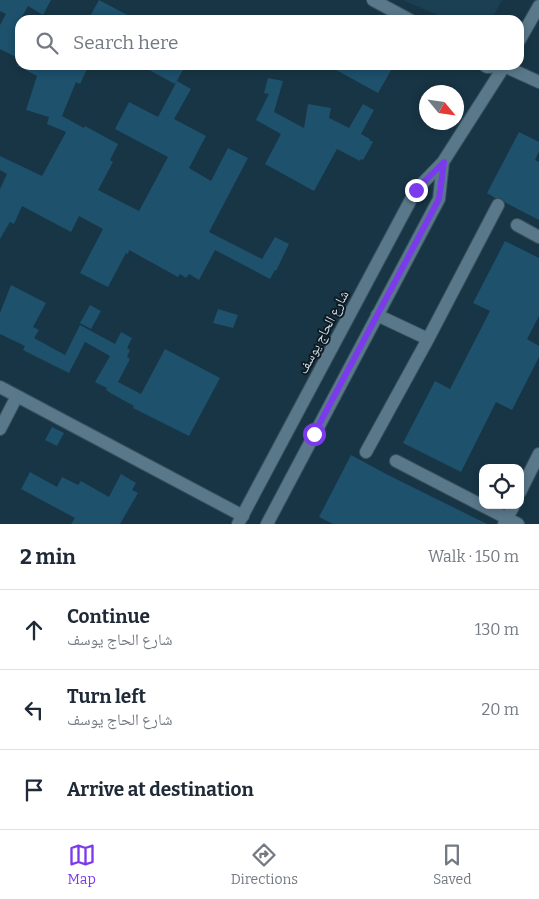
<!DOCTYPE html>
<html lang="en">
<head>
<meta charset="utf-8">
<style>
  :root { --surface:#fff; --page:#f2f2f3; --text:#1f2937; --muted:#747a83; --line:#e0e1e3; --accent:#7c3aed }
  body { margin:0; font-family:Bitter,"Noto Naskh Arabic",serif; background:var(--page); color:var(--text) }
  .controls { position:absolute; right:15px; bottom:15px; display:grid; overflow:hidden; border-radius:10px; box-shadow:0 2px 8px #0003 }
  .controls button { width:45px; height:45px; display:grid; place-items:center; padding:0; border:0; border-bottom:1px solid var(--line); background:var(--surface); color:var(--text); font:25px sans-serif }
  .compass { position:absolute; left:419px; top:85px; width:45px; height:45px; border-radius:50%; background:var(--surface); box-shadow:0 2px 8px #0003; rotate:119deg }
  .stop { position:absolute; width:15px; height:15px; margin:-11px; border:4px solid #7c3aed; border-radius:50%; background:#fff }
  .stop.end { background:#7c3aed; border-color:#fff; box-shadow:0 1px 5px #0008 }
  .list { margin:0; padding:0; list-style:none }
  h2 { display:flex; justify-content:space-between; align-items:center; height:65px; margin:0; padding:0 20px; font-size:21px }
  h2 small { font-size:16px; font-weight:400; color:var(--muted) }
  .list li { display:grid; grid-template-columns:32px 1fr auto; gap:15px; align-items:center; box-sizing:border-box; height:80px; padding:0 20px; border-top:1px solid var(--line) }
  .list b { display:block; font-size:19px; white-space:nowrap }
  .list p { margin:0; font-size:16px; white-space:nowrap; color:var(--muted) }
  .list em { font-size:16px; font-style:normal; color:var(--muted) }
  .icon { flex:none; width:28px; height:28px; fill:none; stroke:currentColor; stroke-width:2; stroke-linecap:round; stroke-linejoin:round }
  .map { position:relative; flex:none; width:539px; height:524px; overflow:hidden }
  .search { position:absolute; background:var(--surface); box-shadow:0 2px 8px #0003; left:15px; right:15px; top:15px; height:55px; display:flex; align-items:center; gap:12px; box-sizing:border-box; padding:0 18px; border-radius:15px; color:var(--muted); font-size:19px }
  .sheet { height:305px; background:var(--surface) }
  nav { display:flex; justify-content:space-around; align-items:center; box-sizing:border-box; height:70px; border-top:1px solid var(--line); background:var(--surface); font-size:14px; color:var(--muted) }
  nav a { display:grid; justify-items:center; gap:2px }
  nav .on { color:var(--accent) }
  .map>svg:first-child { display:block }
</style>
</head>
<body>
<div class="map">
<svg width="539" height="524" viewBox="0 0 539 524">
  <rect width="100%" height="100%" fill="#183545"/>
  <path fill="#1b4054" d="M403,0H502L491,20H449Z"/>
  <path fill="#1d516c" d="M0,0H51L43,15L28,6L20,20V59L0,49V25L6,14L0,11Z
    M99,0L137,20H88Z
    M16,65H89L80,84L76,82L62,116L84,128L85,126L118,144L110,160L113,162L98,190L139,211L168,157L115,129L129,102L158,117L177,81L191,89L174,119L206,136L189,168L211,181L228,148L248,158L209,232L262,259L275,237L289,244L276,271L275,270L270,279L215,250L199,280L189,274L186,278L180,274L178,277L129,250L128,254L126,253L108,287L80,273L103,229L79,216L71,232L22,206L14,224L10,222L0,239V189L7,174L0,170V156L42,176L66,132L47,124L49,117L26,110L37,76Z
    M140,65H186L175,84Z
    M327,65H394L378,93Z
    M268,78L283,81L274,112L304,128L308,104L331,108L329,118L349,128L363,104L374,110L361,134L370,139L369,140L373,142L363,160L361,159L360,161L337,149L314,191L265,164L281,134L256,120L269,94L264,93Z
    M519,132L539,142V151L535,160L539,162V220L506,203L501,198H495L487,193Z
    M505,241L539,258V316L527,339L539,346V357L512,410L496,402L461,472L403,443L435,381L450,389L490,311L473,303Z
    M11,285L46,303L33,327L39,330L34,338L65,355L80,325L115,344L121,332L132,338L127,348L130,350L127,357L130,359L118,382L141,394L165,349L220,378L189,436L133,408L134,406L112,394L106,390L107,388L95,382L110,356L85,342L69,373L23,350L25,346L0,334V313Z
    M90,305L101,311L91,329L80,323Z
    M218,309L238,315L233,328L213,323Z
    M52,427L64,433L57,446L45,440Z
    M351,455L388,475L487,524H333L319,517Z
    M30,472L57,487L62,477L78,485L81,481L109,497L121,474L136,483L132,490L138,493L120,524H71L75,518L21,489Z"/>
  <g fill="none" stroke-linecap="round" stroke-linejoin="round">
    <defs>
      <path id="minor" d="M373,0L410,20
        M484,65L487,67L504,66
        M517,225L539,237
        M377,315L428,339
        M0,387L243,516
        M0,429L17,396
        M366,452L428,339L498,205
        M396,461L518,524
        M520,492L539,454
        M504,524L514,505"/>
      <path id="tertiary" d="M504,66L539,82"/>
      <path id="secondary" d="M519,41L539,6
        M238,524L416,190L443,162L505,65
        M267,524L439,199L443,162"/>
    </defs>
    <use href="#minor" stroke="#39525f" stroke-width="14"/>
    <use href="#tertiary" stroke="#39525f" stroke-width="14"/>
    <use href="#secondary" stroke="#39525f" stroke-width="14"/>
    <use href="#minor" stroke="#59788a" stroke-width="12"/>
    <use href="#tertiary" stroke="#59788a" stroke-width="12"/>
    <use href="#secondary" stroke="#59788a" stroke-width="12"/>
  </g>
  <g fill="none" stroke-linecap="round" stroke-linejoin="round">
    <path stroke="#7c3aed" stroke-width="6" d="M314,434L439,199L444,162L416,190"/>
  </g>
  <g text-anchor="middle" stroke-width="4" stroke-linejoin="round" paint-order="stroke">
    <g font-size="14" fill="#cbdce6" stroke="#0f1b23">
      <text transform="translate(323 332) rotate(-62)" y="5">شارع الحاج يوسف</text>
    </g>
  </g>
</svg>
<div class="controls">
<button><svg class="icon" aria-label="locate" viewBox="0 0 24 24"><circle cx="12" cy="12" r="6"/><path d="M12 2v4M12 18v4M2 12h4M18 12h4"/></svg></button>
</div>
<svg class="compass" viewBox="-18 -18 36 36"><path d="M0-13l5 13h-10z" fill="#e53935"/><path d="M0 13l5-13h-10z" fill="#747a83"/></svg>
<div class="stop" style="left:314px;top:434px"></div>
<div class="stop end" style="left:416px;top:190px"></div>
<div class="search"><svg class="icon" aria-label="search" viewBox="0 0 24 24"><circle cx="10" cy="10" r="6"/><path d="M15 15l6 6"/></svg>Search here</div>
</div>
<section class="sheet">
<h2>2 min<small>Walk · 150 m</small></h2>
<ul class="list">
<li><svg class="icon" aria-label="ahead" viewBox="0 0 24 24"><path d="M12 20V5M6 11l6-6 6 6"/></svg><div><b>Continue</b><p>شارع الحاج يوسف</p></div><em>130 m</em></li>
<li><svg class="icon" aria-label="left" viewBox="0 0 24 24"><path d="M17 20v-9H6M10 6l-5 5 5 5"/></svg><div><b>Turn left</b><p>شارع الحاج يوسف</p></div><em>20 m</em></li>
<li><svg class="icon" aria-label="arrive" viewBox="0 0 24 24"><path d="M6 21V4h12l-3 4 3 4H6"/></svg><div><b>Arrive at destination</b></div></li>
</ul>
</section>
<nav>
<a class="on"><svg class="icon" aria-label="map" viewBox="0 0 24 24"><path d="M3 6l6-2 6 2 6-2v14l-6 2-6-2-6 2zM9 4v14M15 6v14"/></svg>Map</a>
<a><svg class="icon" aria-label="directions" viewBox="0 0 24 24"><path d="M12 3l9 9-9 9-9-9zM9 14v-3h6M13 9l2 2-2 2"/></svg>Directions</a>
<a><svg class="icon" aria-label="saved" viewBox="0 0 24 24"><path d="M7 4h10v16l-5-4-5 4z"/></svg>Saved</a>
</nav>
</body>
</html>
